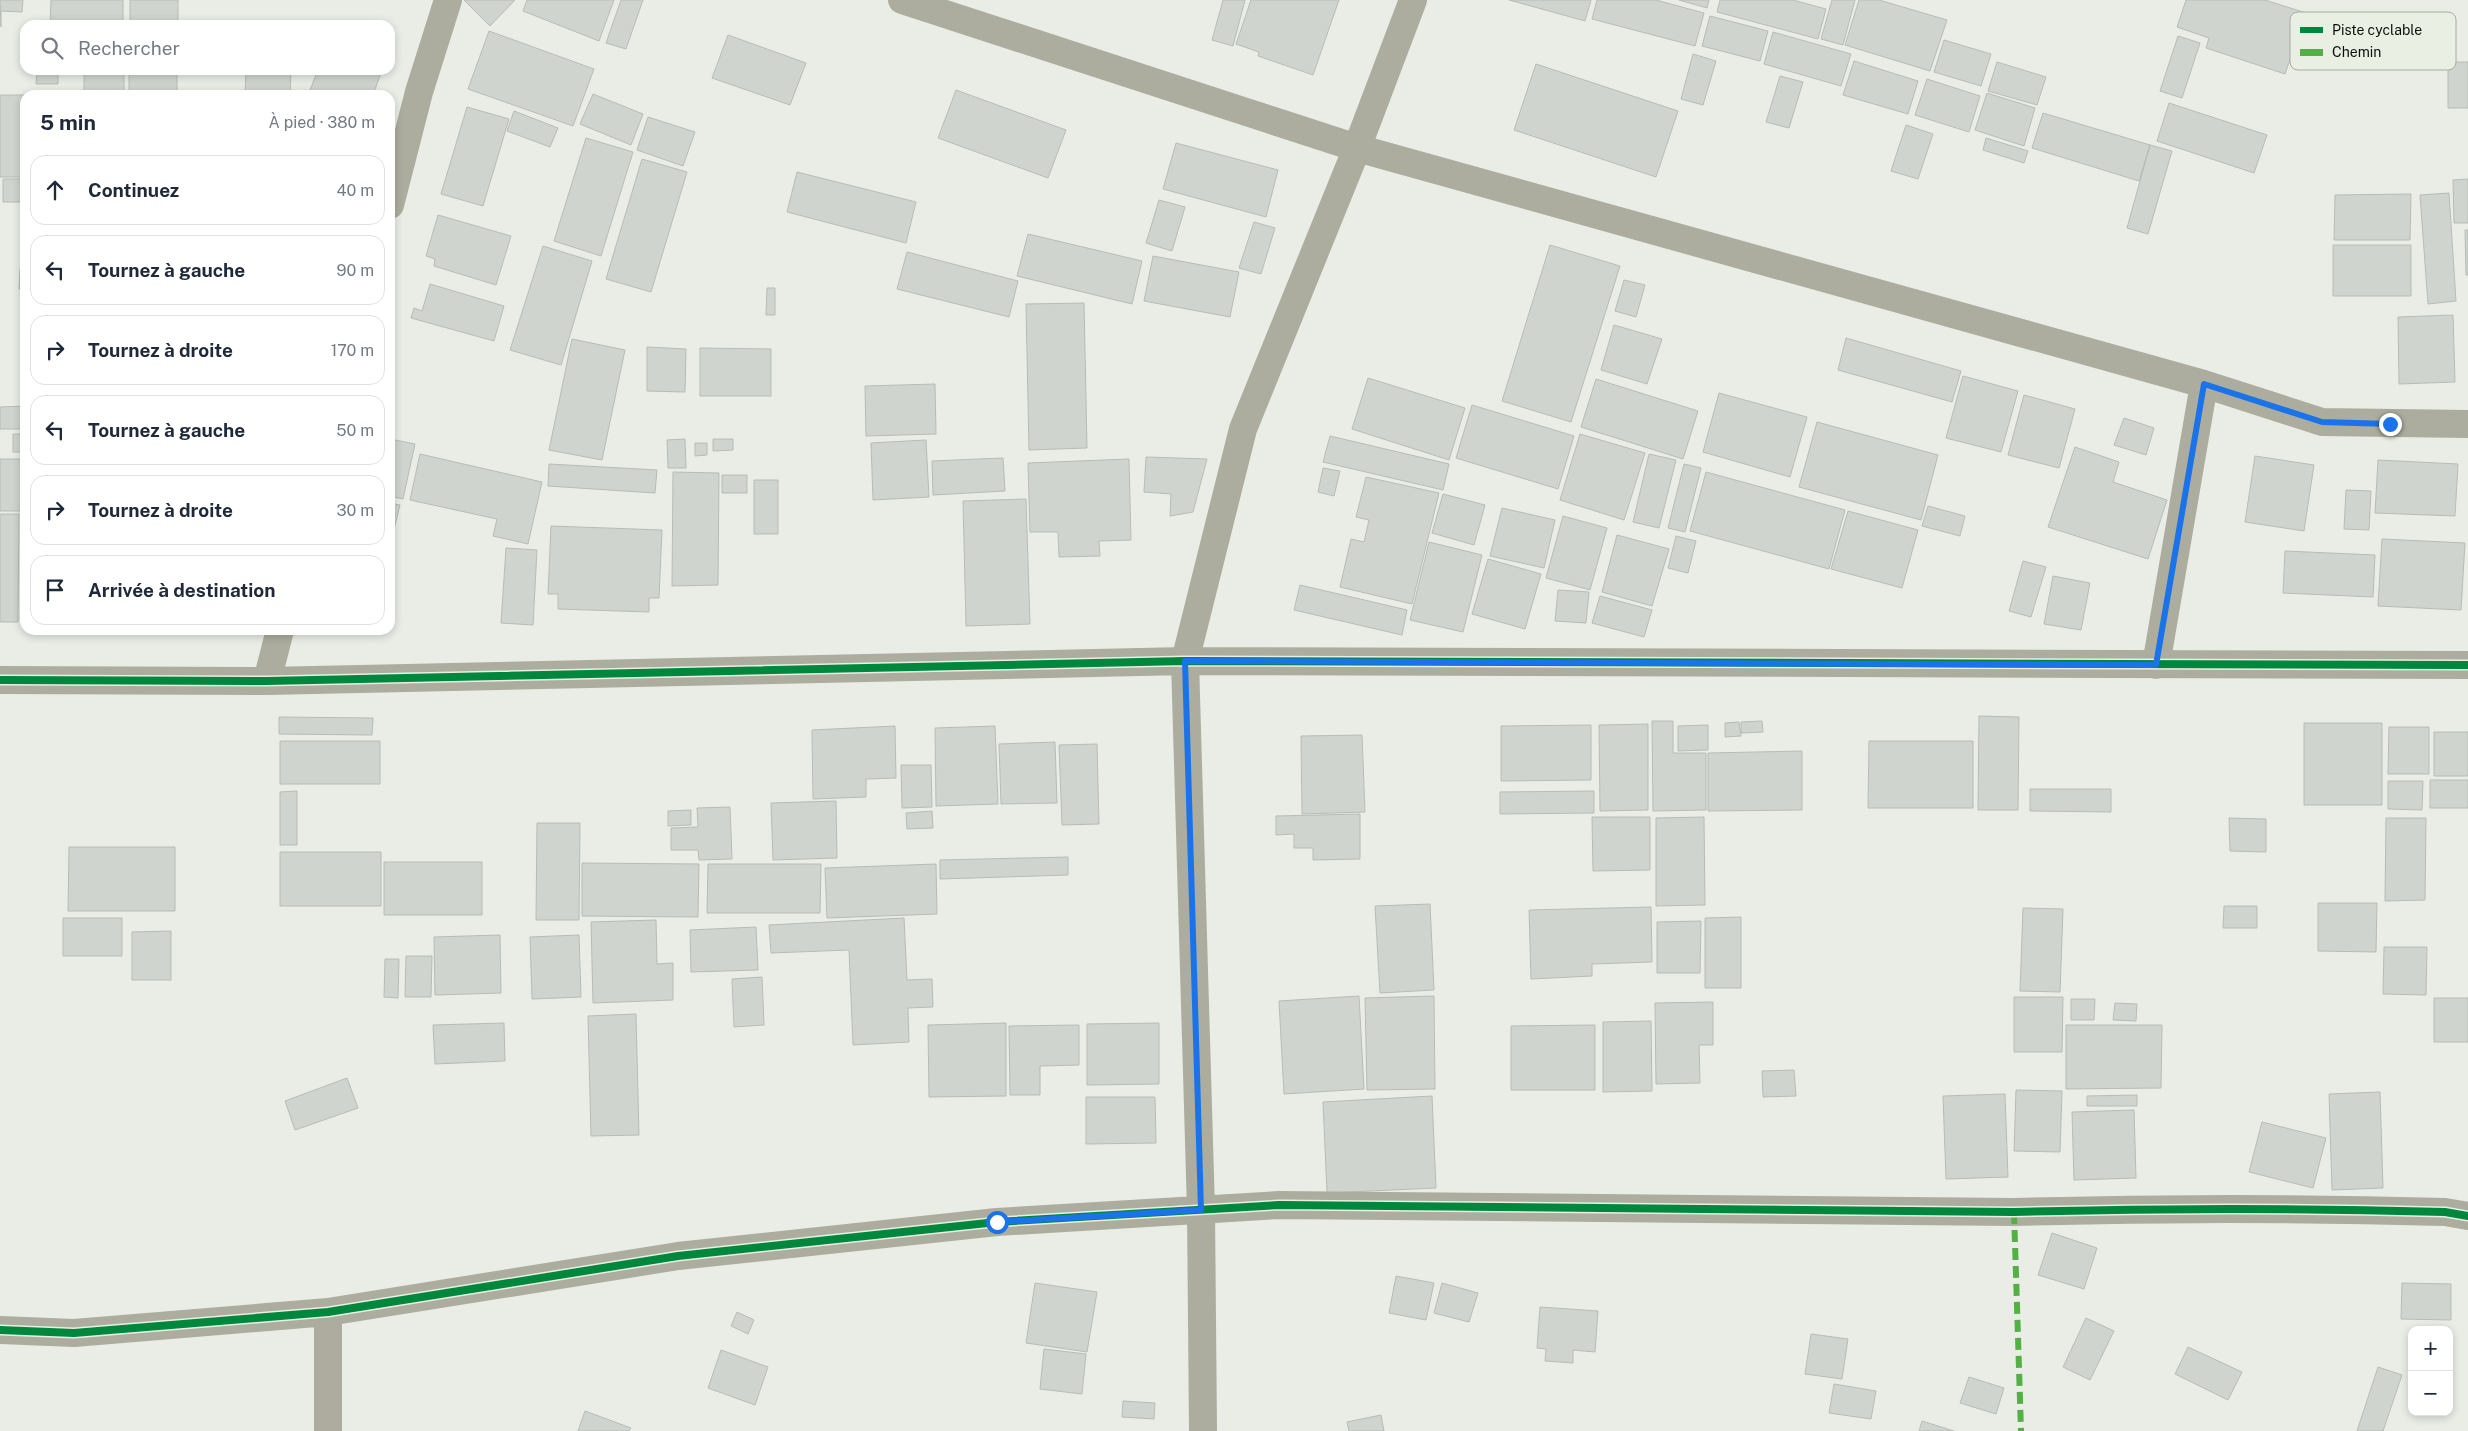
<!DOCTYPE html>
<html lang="fr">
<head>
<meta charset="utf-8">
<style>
  :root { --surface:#fff; --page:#f2f2f3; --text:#1f2937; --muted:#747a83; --line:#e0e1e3 }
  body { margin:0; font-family:"Public Sans",sans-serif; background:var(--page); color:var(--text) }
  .controls { position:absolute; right:15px; bottom:15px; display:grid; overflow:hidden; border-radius:10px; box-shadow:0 2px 8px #0003 }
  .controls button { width:45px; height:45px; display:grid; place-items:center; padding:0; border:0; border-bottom:1px solid var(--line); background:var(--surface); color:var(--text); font:25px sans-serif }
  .stop { position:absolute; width:15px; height:15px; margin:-11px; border:4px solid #1a73e8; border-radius:50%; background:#fff }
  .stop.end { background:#1a73e8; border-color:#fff; box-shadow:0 1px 5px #0008 }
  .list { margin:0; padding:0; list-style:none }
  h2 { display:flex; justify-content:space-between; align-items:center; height:65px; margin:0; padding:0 20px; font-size:21px }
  h2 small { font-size:16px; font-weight:400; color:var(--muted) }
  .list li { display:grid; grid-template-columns:32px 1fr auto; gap:15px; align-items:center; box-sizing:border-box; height:70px; margin:0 10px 10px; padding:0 10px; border:1px solid var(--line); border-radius:15px }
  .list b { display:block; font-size:19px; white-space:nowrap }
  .list em { font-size:16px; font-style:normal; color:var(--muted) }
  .icon { flex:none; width:28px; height:28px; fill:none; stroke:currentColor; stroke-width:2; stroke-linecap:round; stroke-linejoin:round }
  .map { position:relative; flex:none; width:2468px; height:1431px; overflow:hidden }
  .search { position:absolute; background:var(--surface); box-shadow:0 2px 8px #0003; left:20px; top:20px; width:375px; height:55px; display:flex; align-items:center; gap:12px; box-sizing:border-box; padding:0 18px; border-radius:15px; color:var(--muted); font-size:19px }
  .panel { position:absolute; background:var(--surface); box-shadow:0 2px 8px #0003; left:20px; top:90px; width:375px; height:545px; border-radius:15px }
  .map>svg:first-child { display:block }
</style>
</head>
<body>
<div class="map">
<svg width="2468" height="1431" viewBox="0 0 2468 1431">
  <rect width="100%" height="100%" fill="#e9ede6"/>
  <path fill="#d0d4cf" stroke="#b8bcb7" d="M0,0H23L22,12L1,11V27Z
    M51,0H123V25H50Z
    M130,0H178V25H130Z
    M464,0H515L490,26Z
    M527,0H614L599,41L523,11Z
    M621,0H643L626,49L606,43Z
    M1223,0H1245L1233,46L1212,40Z
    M1251,0H1339L1313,75L1258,56L1259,52L1236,44Z
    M1509,0H1591L1585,21Z
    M1597,0H1656L1704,13L1695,46L1592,19Z
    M1679,0H1709L1707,8Z
    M1720,0H1793L1826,9L1818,39L1717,12Z
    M1832,0H1855L1843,45L1821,39Z
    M1859,0H1879L1947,20L1930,71L1845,45Z
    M2186,0H2265L2306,13L2285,74L2206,48L2209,38L2177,27Z
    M1710,16L1768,31L1760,61L1702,46Z
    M489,31L594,69L573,126L468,89Z
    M1773,32L1851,54L1841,86L1764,64Z
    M728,35L806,63L790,105L712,78Z
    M2178,36L2200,43L2182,98L2160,91Z
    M1944,40L1991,54L1981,86L1934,72Z
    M1693,54L1716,61L1703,105L1681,99Z
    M1854,61L1918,81L1908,114L1843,95Z
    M1997,62L2046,77L2037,105L1988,91Z
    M2448,62H2468V108H2448Z
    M1536,64L1678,111L1656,177L1514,130Z
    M37,70H58V84H36Z
    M84,70H124V95H84Z
    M129,70H177V95H129Z
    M246,70H291L290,95H245Z
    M318,70H382L373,95H308Z
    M1780,76L1803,82L1789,128L1766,122Z
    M1927,79L1980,96L1969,132L1915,115Z
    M956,90L1066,130L1048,178L938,138Z
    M1987,93L2035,108L2024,146L1975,130Z
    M593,94L643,114L631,145L580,124Z
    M0,95H25V177H0Z
    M2169,103L2267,135L2254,173L2157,141Z
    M467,107L509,119L483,206L441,194Z
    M514,111L558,128L550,147L507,131Z
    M2043,113L2150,145L2139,181L2032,148Z
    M648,117L695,132L683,166L637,150Z
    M1906,125L1933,134L1918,179L1891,171Z
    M586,138L633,152L601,256L554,241Z
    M1986,138L2028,151L2024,163L1983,150Z
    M1176,143L1278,170L1266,217L1163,189Z
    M2150,145L2172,151L2148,234L2127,228Z
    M642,159L687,172L651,292L606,279Z
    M797,172L916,202L906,243L787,212Z
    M3,179H25V202H3Z
    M2468,179V223H2454L2453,180Z
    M2449,193L2456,301L2428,304L2420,195Z
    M2411,194L2410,240H2334L2335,195Z
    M1159,200L1185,207L1172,251L1146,243Z
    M438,215L511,236L496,285L434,266L435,259L426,256Z
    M1254,222L1275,228L1261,274L1239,268Z
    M2465,230H2468V275H2466Z
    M1028,234L1142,261L1132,304L1017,276Z
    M1550,245L1620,266L1571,422L1502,401Z
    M2333,245H2411V296H2333Z
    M543,246L592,261L561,365L510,350Z
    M907,252L1018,281L1009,317L897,289Z
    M1153,256L1239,272L1230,317L1144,301Z
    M20,269H25V289H19Z
    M1624,280L1645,285L1636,317L1615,311Z
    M430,284L504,306L494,341L411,318L414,308L422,311Z
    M767,288H775V315H766Z
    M1084,303L1087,448L1029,450L1026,304Z
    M2453,315L2455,382L2399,384L2398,317Z
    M1614,325L1662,339L1647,384L1601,370Z
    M1846,338L1961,371L1952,402L1838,370Z
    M572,339L625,350L602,460L549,450Z
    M647,347L686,349L685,392L647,391Z
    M700,348L771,349V396H700Z
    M1963,376L2018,391L2001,452L1946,438Z
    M1368,378L1465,408L1449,460L1352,429Z
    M1596,379L1698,411L1683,459L1581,427Z
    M935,384L936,434L866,436L865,386Z
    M1719,393L1807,417L1790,477L1703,452Z
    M2024,395L2075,409L2059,468L2008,455Z
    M1472,405L1574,436L1558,489L1456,458Z
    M25,406V429H0V407Z
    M2124,418L2154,428L2146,455L2114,445Z
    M1817,422L1938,455L1921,520L1799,487Z
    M13,434H25V452H13Z
    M1580,434L1645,453L1624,520L1560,500Z
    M1330,436L1449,464L1443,490L1323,462Z
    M390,439L415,444L403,499L390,496Z
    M685,439L686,468H668L667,440Z
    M713,439H733V450L713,451Z
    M926,440L929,497L873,500L871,443Z
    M695,443H707V455L695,456Z
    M2075,447L2119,462L2113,482L2167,500L2148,559L2048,527Z
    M420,454L542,482L528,544L493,536L497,519L410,500Z
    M1649,454L1676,460L1659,528L1633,522Z
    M2255,456L2314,465L2304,531L2245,522Z
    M1146,457L1207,459L1193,512L1170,516L1171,494L1144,492Z
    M1003,458L1005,491L933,495L932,461Z
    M0,459H25V511H0Z
    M1129,459L1131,540L1099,541L1100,556L1059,557L1058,532H1030L1028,463Z
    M2378,460L2458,464L2455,516L2375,513Z
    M549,464L657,470L655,493L548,486Z
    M1684,464L1701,468L1685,532L1668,528Z
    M1323,468L1340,471L1334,496L1318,492Z
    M673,472L719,473L718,585L672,586Z
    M1706,472L1845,510L1829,569L1690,531Z
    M722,475H747V493H722Z
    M1366,477L1439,493L1412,604L1340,587L1351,539L1364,542L1369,520L1356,517Z
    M754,480H778V534H754Z
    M2346,490L2371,491L2369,530L2344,529Z
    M1443,494L1485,505L1474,545L1432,533Z
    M1026,499L1030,624L966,626L963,501Z
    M390,503L400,505L390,545Z
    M1928,506L1965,516L1960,536L1922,526Z
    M1502,508L1555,520L1544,568L1490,556Z
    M1848,511L1918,530L1902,588L1831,569Z
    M0,514H19L18,622H0Z
    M1563,516L1607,528L1590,590L1546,578Z
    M551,526L662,530L659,598H649V612L558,609V594H548Z
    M1617,535L1669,549L1652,606L1602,592Z
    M1676,536L1696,541L1688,573L1668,568Z
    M2382,539L2465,543L2461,610L2378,606Z
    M1429,542L1482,555L1463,632L1410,620Z
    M506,548L537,550L533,625L501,623Z
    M2285,551L2375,555L2373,597L2283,593Z
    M1488,559L1541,574L1525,629L1472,614Z
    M2023,561L2046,567L2031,617L2009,611Z
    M2053,576L2090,583L2081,630L2044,624Z
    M1300,585L1407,610L1402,635L1294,610Z
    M1558,590L1589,592L1586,623L1555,621Z
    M1600,596L1652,610L1644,637L1592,623Z
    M1979,716L2019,717L2018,810H1978Z
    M279,717L373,718L372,735L279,734Z
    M1652,721H1673V753H1706V810L1653,811Z
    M1762,721L1763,732L1741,733V722Z
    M1739,722L1741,736L1725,737V723Z
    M2304,723H2382V805H2304Z
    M1648,724V810L1600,811L1599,725Z
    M1591,725V780L1501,781V726Z
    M1708,725V750L1678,751V726Z
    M895,726L896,778L866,779V797L813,799L812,730Z
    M995,726L998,804L936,806L935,728Z
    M2389,727H2429V774H2388Z
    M2434,732H2468V776H2434Z
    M1362,735L1365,812L1302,814L1301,736Z
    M280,741H380V784H280Z
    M1869,741H1973V808H1868Z
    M1055,742L1057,803L1001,804L999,744Z
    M1097,744L1099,824L1062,825L1059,745Z
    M1802,751V810L1708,811V753Z
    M901,765H931L932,807L902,808Z
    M2430,780H2468V808H2430Z
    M2388,781H2423L2422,810L2388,809Z
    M2030,789H2111V812L2030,811Z
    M297,791V845H280V792Z
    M1594,791V813L1500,814V792Z
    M836,801L837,858L773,860L771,803Z
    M730,807L732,859L699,860L698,850H671V828L698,827L697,808Z
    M691,810V825L668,826V811Z
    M932,811L933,828L907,829L906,813Z
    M1360,814V859L1313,860V848H1294V834L1276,835V816Z
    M1592,817H1650V870L1593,871Z
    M1704,817L1705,905L1656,906V818Z
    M2229,818L2266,819V852L2230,851Z
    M2386,818H2426L2425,900L2385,901Z
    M537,823H580L579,920H536Z
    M69,847H175V911H68Z
    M280,852H381V906H280Z
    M1068,857V875L940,879V860Z
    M384,862H482V915H384Z
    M582,863L699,864L698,917L582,916Z
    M708,864H821L820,913H707Z
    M936,864L937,914L827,918L825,868Z
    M2318,903H2377L2376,952L2318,951Z
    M1430,904L1434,990L1380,993L1375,906Z
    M2224,906H2257V928H2223Z
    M1651,907L1652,962L1592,964V976L1531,979L1529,910Z
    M2023,908L2063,909L2060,992L2020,991Z
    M1741,917V988H1705V918Z
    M63,918H122V956H63Z
    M904,918L907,980L932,979L933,1007L908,1008L909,1042L853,1045L849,950L771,953L769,925Z
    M656,920L657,964L673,963V1000L593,1003L591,922Z
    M1701,921L1700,973H1657V922Z
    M756,927L758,970L691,972L690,930Z
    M171,931V980H132V932Z
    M500,935L501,993L435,995L434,937Z
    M579,935L581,997L532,999L530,937Z
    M2384,947H2427L2426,995L2383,994Z
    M406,956H432L431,997H405Z
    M385,959H399L398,998L384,997Z
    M762,977L764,1025L734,1027L732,979Z
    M1359,996L1364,1089L1284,1094L1279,1001Z
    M1434,996L1435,1089L1367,1090L1365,998Z
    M2014,997H2063L2062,1052H2014Z
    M2434,998H2468V1042H2434Z
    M2071,999H2095L2094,1020H2071Z
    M1713,1002V1045H1699L1700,1083L1656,1084L1655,1003Z
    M2115,1003L2137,1004L2136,1021L2113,1020Z
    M636,1014L639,1135L591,1136L588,1016Z
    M1651,1021L1652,1091L1603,1092V1022Z
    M504,1023L505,1061L435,1064L433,1025Z
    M1006,1023V1096L929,1097L928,1025Z
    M1159,1023V1084L1087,1085V1024Z
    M1079,1025V1065L1040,1066V1095H1010L1009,1026Z
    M1595,1025V1090H1511V1026Z
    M2066,1025H2162L2161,1088L2066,1089Z
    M1794,1070L1796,1096L1763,1097L1762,1071Z
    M347,1078L358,1108L295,1130L285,1101Z
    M2016,1090L2062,1091L2060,1152L2014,1151Z
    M2380,1092L2383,1188L2332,1190L2329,1094Z
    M2005,1094L2008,1177L1946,1179L1943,1096Z
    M2137,1095V1106H2087V1096Z
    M1432,1096L1436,1188L1327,1193L1323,1102Z
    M1086,1097H1155L1156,1143L1086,1144Z
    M2134,1110L2136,1178L2074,1180L2072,1112Z
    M2262,1122L2326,1138L2313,1188L2249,1172Z
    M2052,1233L2097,1248L2084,1289L2038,1275Z
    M1396,1276L1434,1283L1426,1320L1389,1313Z
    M1035,1283L1097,1292L1087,1352L1026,1343Z
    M1442,1283L1478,1293L1469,1322L1434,1313Z
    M2402,1283L2451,1284V1320L2401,1319Z
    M1540,1307L1598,1311L1595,1352L1573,1350V1363L1545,1361L1546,1349L1537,1348Z
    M737,1312L754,1320L748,1334L731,1326Z
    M2086,1318L2114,1331L2090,1380L2063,1367Z
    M1811,1334L1848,1339L1842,1379L1805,1374Z
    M2188,1347L2242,1372L2228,1400L2175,1374Z
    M1044,1349L1086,1354L1082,1394L1040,1389Z
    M721,1350L768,1367L755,1405L708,1388Z
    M2378,1367L2402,1375L2383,1431H2357Z
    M1969,1377L2004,1388L1996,1414L1960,1403Z
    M1834,1384L1876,1391L1871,1419L1829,1413Z
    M1123,1401L1155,1403L1154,1419L1122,1417Z
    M585,1411L631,1428L629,1431H578Z
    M1381,1415L1384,1431H1349L1347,1422Z
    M1922,1421L1954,1431H1919Z"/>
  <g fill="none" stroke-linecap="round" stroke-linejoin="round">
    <path stroke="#acad9f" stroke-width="28" d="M902,0L1357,148L2204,384L2322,422L2468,424
      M390,205L419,92L448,0
      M2156,665L2204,384
      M0,680L267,681L1185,661L2468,665
      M267,681L280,630
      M328,1312V1431
      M0,1330L74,1333L328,1312L678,1256L997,1222L1279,1205L2014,1212C2158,1208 2301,1208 2445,1212L2468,1216
      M1203,1431L1201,1210L1185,661L1243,429L1357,148L1413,0"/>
    <path stroke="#54b044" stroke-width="6" stroke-dasharray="12 6" stroke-linecap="butt" d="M2014,1212L2021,1431"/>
    <defs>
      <path id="cycleway" d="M0,680L267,681L1185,661L2468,665
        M0,1330L74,1333L328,1312L678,1256L997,1222L1279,1205L2014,1212C2158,1208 2301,1208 2445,1212L2468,1216"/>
    </defs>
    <use href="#cycleway" stroke="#e9f0e3" stroke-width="11"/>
    <use href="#cycleway" stroke="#00873e" stroke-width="8"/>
  </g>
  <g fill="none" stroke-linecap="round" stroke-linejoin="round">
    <path stroke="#1a73e8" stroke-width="6" d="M997,1222L1201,1210L1185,661L2156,665L2204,384L2322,422L2390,424"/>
  </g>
  <rect x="2290" y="12" width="166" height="58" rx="8" fill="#e9f0e3" stroke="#a7aca2" stroke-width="1"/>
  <rect x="2300" y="27" width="23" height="6" fill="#00873e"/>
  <rect x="2300" y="49" width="23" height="7" fill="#54b044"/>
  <g font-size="14" fill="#0d0f0b">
    <text x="2332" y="35">Piste cyclable</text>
    <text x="2332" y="57">Chemin</text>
  </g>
</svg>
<div class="controls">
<button>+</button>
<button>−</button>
</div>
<div class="stop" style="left:997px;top:1222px"></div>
<div class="stop end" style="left:2390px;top:424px"></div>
<div class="search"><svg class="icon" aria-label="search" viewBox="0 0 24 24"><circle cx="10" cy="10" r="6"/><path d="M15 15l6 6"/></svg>Rechercher</div>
<section class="panel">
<h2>5 min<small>À pied · 380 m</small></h2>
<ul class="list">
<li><svg class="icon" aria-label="ahead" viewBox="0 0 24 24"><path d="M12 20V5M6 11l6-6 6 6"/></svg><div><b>Continuez</b></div><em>40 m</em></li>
<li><svg class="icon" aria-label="left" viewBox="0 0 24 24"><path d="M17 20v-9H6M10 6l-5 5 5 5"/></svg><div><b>Tournez à gauche</b></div><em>90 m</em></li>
<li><svg class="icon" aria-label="right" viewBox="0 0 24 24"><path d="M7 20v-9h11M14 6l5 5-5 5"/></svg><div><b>Tournez à droite</b></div><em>170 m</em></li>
<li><svg class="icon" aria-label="left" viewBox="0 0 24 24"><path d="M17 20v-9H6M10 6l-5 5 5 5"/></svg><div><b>Tournez à gauche</b></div><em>50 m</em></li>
<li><svg class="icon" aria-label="right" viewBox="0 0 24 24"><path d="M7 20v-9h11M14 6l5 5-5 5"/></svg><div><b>Tournez à droite</b></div><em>30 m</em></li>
<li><svg class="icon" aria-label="arrive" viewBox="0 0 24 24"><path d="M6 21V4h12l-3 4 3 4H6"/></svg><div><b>Arrivée à destination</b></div></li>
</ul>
</section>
</div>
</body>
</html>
